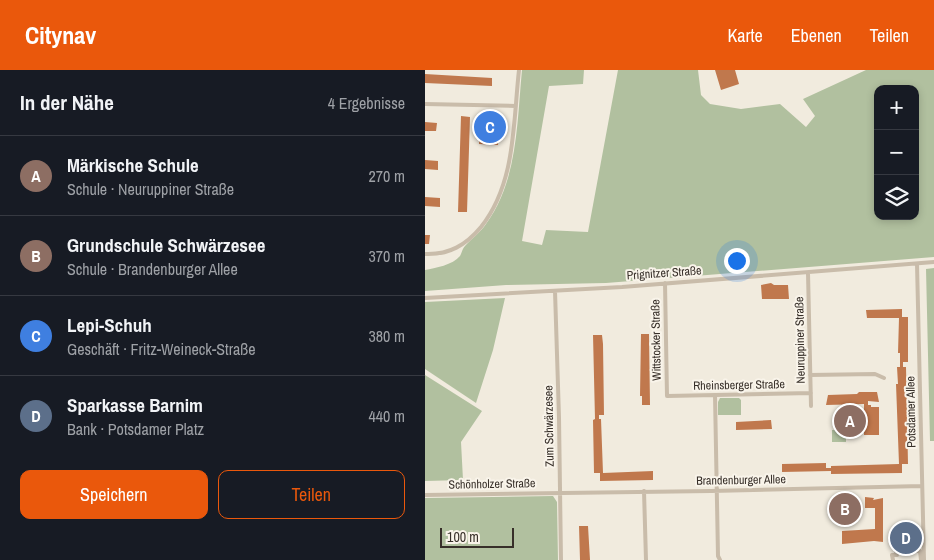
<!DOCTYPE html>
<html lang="de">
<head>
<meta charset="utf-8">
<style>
  :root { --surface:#171b24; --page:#242831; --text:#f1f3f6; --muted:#9ea1a6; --line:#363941; --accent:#ea580c }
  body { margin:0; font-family:"Archivo Narrow",sans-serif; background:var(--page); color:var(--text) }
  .controls { position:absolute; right:15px; top:15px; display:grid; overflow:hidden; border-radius:10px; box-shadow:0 2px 8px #0003 }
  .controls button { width:45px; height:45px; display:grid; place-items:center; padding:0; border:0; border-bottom:1px solid var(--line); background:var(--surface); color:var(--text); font:25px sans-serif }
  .scale { position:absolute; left:15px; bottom:12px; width:74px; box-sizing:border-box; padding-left:5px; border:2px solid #372f29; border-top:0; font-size:14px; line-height:18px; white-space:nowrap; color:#372f29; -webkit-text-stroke:4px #f9f4ea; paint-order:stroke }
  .you { position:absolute; left:311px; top:190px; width:18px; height:18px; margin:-12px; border:4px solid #fff; border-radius:50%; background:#1a73e8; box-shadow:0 0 0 8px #1a73e833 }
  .badge { display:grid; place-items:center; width:32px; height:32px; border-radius:50%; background:var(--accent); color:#fff; font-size:16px; font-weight:700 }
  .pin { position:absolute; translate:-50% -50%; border:2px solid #fff; box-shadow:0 1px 5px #0006 }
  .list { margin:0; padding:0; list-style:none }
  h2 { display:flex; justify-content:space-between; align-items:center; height:65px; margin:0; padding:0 20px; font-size:21px }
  h2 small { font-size:16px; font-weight:400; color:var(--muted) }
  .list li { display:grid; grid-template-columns:32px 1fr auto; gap:15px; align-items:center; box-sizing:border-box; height:80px; padding:0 20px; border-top:1px solid var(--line) }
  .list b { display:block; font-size:19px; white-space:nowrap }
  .list p { margin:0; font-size:16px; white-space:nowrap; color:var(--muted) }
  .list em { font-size:16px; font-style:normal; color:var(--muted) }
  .actions { display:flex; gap:10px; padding:15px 20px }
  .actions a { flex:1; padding:11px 0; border:1px solid var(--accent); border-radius:10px; text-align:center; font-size:18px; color:var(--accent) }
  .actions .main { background:var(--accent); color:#fff }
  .icon { flex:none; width:28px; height:28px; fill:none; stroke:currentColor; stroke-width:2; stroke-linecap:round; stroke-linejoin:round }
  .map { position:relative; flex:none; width:509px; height:490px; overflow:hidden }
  header { display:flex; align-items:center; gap:30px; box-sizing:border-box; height:70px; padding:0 25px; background:var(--accent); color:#fff }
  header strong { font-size:24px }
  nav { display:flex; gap:28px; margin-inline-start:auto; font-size:18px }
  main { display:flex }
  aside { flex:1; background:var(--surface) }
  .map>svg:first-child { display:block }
</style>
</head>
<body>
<header>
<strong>Citynav</strong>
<nav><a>Karte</a><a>Ebenen</a><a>Teilen</a></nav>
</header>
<main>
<aside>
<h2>In der Nähe<small>4 Ergebnisse</small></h2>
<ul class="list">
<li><span class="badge" style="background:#8d6e63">A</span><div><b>Märkische Schule</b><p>Schule · Neuruppiner Straße</p></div><em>270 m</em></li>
<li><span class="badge" style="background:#8d6e63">B</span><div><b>Grundschule Schwärzesee</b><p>Schule · Brandenburger Allee</p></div><em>370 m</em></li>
<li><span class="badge" style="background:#3f7fe0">C</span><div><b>Lepi-Schuh</b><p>Geschäft · Fritz-Weineck-Straße</p></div><em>380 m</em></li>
<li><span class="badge" style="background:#5c6f8a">D</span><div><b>Sparkasse Barnim</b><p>Bank · Potsdamer Platz</p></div><em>440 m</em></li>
</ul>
<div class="actions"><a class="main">Speichern</a><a>Teilen</a></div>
</aside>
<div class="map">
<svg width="509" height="490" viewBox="0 0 509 490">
  <rect width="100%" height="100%" fill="#f1ebde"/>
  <path fill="#b1c09f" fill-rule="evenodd" d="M97,0H159L158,14L124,16L97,171L117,175L121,160L163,162L193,0H273L276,25L285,34L316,39L355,34L381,57L390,46L378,29L441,0H509V187L181,213L81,215L0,221V200C10,198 28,195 35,186C37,183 37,179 40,176C47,168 55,163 61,154C93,111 92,51 97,0ZM453,19H490V146H453Z
    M509,198V371H505L501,199Z
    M80,228L68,280L51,333L0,299V232Z
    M0,305L57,341L36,372L38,410L0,411Z
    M295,328H314L316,330V345H293V332Z
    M407,360H421V372H407Z
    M128,426L132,432L133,490H0V428Z"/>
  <path fill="#c0784d" d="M290,0H310L314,14L296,20Z
    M0,4L67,8V16L0,13Z
    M36,46L45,47L42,142H33Z
    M56,47L74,48L73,75L54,74Z
    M0,52L12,53L11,61H0Z
    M0,90L13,91V100L0,99Z
    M0,127L15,128V137L0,136Z
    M0,165H5L4,174H0Z
    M346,213L349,215H363L364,229H337L336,215Z
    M477,239V247H483V292H478V297H481L483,394H477V403L406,404V401L357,402V394L401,393V398H406V396L474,394L471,314H473L472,297H475V283H473L474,248H442L441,240Z
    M216,264H224L225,335H217V326H215Z
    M168,265H177L178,274L179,345H174V349H176L178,403L228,401V410L175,411V403H169L168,350L170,349Z
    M434,322H452L454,332L443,331V335H446V337H454V365H439V334L401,335L403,325L432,324Z
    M346,350L347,359L311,360V352Z
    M440,427L449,428L448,430L458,428V472L449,471L417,474V461L450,459V438H440Z
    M154,456H163L165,490H155Z
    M478,458L488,459V476L483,474L473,476V459Z"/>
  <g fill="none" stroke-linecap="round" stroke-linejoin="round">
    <path stroke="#c9bcaa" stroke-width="4" d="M0,34L91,36
      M0,184C24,185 41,175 56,157C91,113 88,53 94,0
      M492,194L499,490
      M383,203L386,336
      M240,213L242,326L386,323
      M130,221L134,348L136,490
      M0,228L197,217L509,192
      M385,305L450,304L459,308
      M290,325L293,486L295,490
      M219,421L221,490
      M0,425L286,421L497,416
      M468,490L467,485H472L471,481H495L496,490"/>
  </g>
  <g text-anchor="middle" stroke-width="4" stroke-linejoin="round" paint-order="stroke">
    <g font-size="12" fill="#372f29" stroke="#f9f4ea">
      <text transform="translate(239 203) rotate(-4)" y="4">Prignitzer Straße</text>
      <text transform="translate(231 270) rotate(-91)" y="4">Wittstocker Straße</text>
      <text transform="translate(375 270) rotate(-91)" y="4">Neuruppiner Straße</text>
      <text transform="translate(314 315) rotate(-1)" y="4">Rheinsberger Straße</text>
      <text transform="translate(486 342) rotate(-91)" y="4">Potsdamer Allee</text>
      <text transform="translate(124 356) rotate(-91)" y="4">Zum Schwärzesee</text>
      <text transform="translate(316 410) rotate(-1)" y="4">Brandenburger Allee</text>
      <text transform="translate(67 414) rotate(-1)" y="4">Schönholzer Straße</text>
    </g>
  </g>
</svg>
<div class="controls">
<button>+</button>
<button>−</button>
<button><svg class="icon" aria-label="layers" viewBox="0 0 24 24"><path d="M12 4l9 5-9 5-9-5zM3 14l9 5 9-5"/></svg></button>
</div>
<div class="scale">100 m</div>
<div class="you"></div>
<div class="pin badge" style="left:425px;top:351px;background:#8d6e63">A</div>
<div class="pin badge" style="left:420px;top:439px;background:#8d6e63">B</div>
<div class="pin badge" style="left:65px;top:57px;background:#3f7fe0">C</div>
<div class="pin badge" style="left:481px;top:468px;background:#5c6f8a">D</div>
</div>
</main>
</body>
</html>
